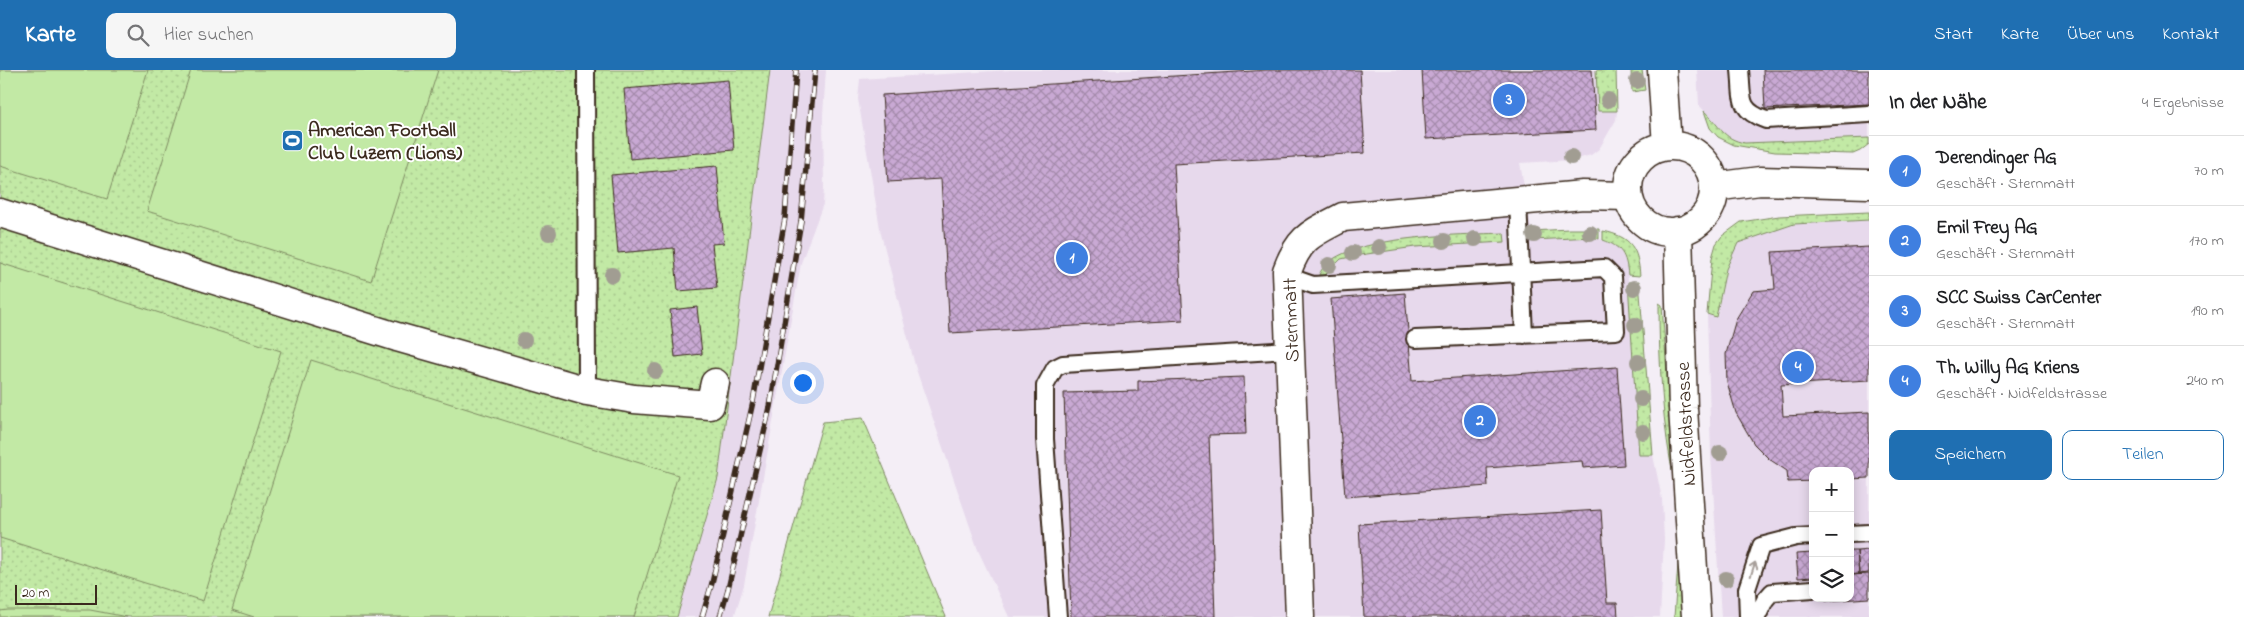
<!DOCTYPE html>
<html lang="de">
<head>
<meta charset="utf-8">
<style>
  :root { --surface:#fff; --page:#f6f6f6; --text:#202124; --muted:#757577; --line:#e0e0e0; --accent:#1f6fb2 }
  body { margin:0; font-family:"Indie Flower",sans-serif; background:var(--page); color:var(--text) }
  .controls { position:absolute; right:15px; bottom:15px; display:grid; overflow:hidden; border-radius:10px; box-shadow:0 2px 12px #0003 }
  .controls button { width:45px; height:45px; display:grid; place-items:center; padding:0; border:0; border-bottom:1px solid var(--line); background:var(--surface); color:var(--text); font:25px sans-serif }
  .scale { position:absolute; left:15px; bottom:12px; width:82px; box-sizing:border-box; padding-left:5px; border:2px solid #3b2a1e; border-top:0; font-size:14px; line-height:18px; white-space:nowrap; color:#3b2a1e; -webkit-text-stroke:4px #fff; paint-order:stroke }
  .you { position:absolute; left:802px; top:312px; width:18px; height:18px; margin:-12px; border:4px solid #fff; border-radius:50%; background:#1a73e8; box-shadow:0 0 0 8px #1a73e833 }
  .badge { display:grid; place-items:center; width:32px; height:32px; border-radius:50%; background:var(--accent); color:#fff; font-size:16px; font-weight:700 }
  .pin { position:absolute; translate:-50% -50%; border:2px solid #fff; box-shadow:0 1px 5px #0006 }
  .list { margin:0; padding:0; list-style:none }
  h2 { display:flex; justify-content:space-between; align-items:center; height:65px; margin:0; padding:0 20px; font-size:21px }
  h2 small { font-size:16px; font-weight:400; color:var(--muted) }
  .list li { display:grid; grid-template-columns:32px 1fr auto; gap:15px; align-items:center; box-sizing:border-box; height:70px; padding:0 20px; border-top:1px solid var(--line) }
  .list b { display:block; font-size:19px; white-space:nowrap }
  .list p { margin:0; font-size:16px; white-space:nowrap; color:var(--muted) }
  .list em { font-size:16px; font-style:normal; color:var(--muted) }
  .actions { display:flex; gap:10px; padding:15px 20px }
  .actions a { flex:1; padding:11px 0; border:1px solid var(--accent); border-radius:10px; text-align:center; font-size:18px; color:var(--accent) }
  .actions .main { background:var(--accent); color:#fff }
  .icon { flex:none; width:28px; height:28px; fill:none; stroke:currentColor; stroke-width:2; stroke-linecap:round; stroke-linejoin:round }
  .map { position:relative; flex:none; width:1869px; height:547px; overflow:hidden }
  header { display:flex; align-items:center; gap:30px; box-sizing:border-box; height:70px; padding:0 25px; background:var(--accent); color:#fff }
  header strong { font-size:24px }
  nav { display:flex; gap:28px; margin-inline-start:auto; font-size:18px }
  .search { width:350px; height:45px; background:var(--page); display:flex; align-items:center; gap:12px; box-sizing:border-box; padding:0 18px; border-radius:10px; color:var(--muted); font-size:19px }
  main { display:flex }
  aside { flex:1; background:var(--surface) }
  .map>svg:first-child { display:block }
</style>
</head>
<body>
<header>
<strong>Karte</strong>
<div class="search"><svg class="icon" aria-label="search" viewBox="0 0 24 24"><circle cx="10" cy="10" r="6"/><path d="M15 15l6 6"/></svg>Hier suchen</div>
<nav><a>Start</a><a>Karte</a><a>Über uns</a><a>Kontakt</a></nav>
</header>
<main>
<div class="map">
<svg width="1869" height="547" viewBox="0 0 1869 547">
  <defs>
    <pattern id="green-dots" width="8" height="8" patternUnits="userSpaceOnUse" patternTransform="scale(1.25)"><rect width="8" height="8" fill="#c2e9a5"/><path d="M2 2h.1M6 6h.1" fill="none" stroke="#a8c88e" stroke-width="1.8" stroke-linecap="round"/></pattern>
    <pattern id="building-cross-hatch" width="8" height="8" patternUnits="userSpaceOnUse" patternTransform="scale(1.25)"><rect width="8" height="8" fill="#c9a9d4"/><path d="M0 0l8 8M0 8l8-8" fill="none" stroke="#a48aab"/></pattern>
  </defs>
  <rect width="100%" height="100%" fill="#f4eef6"/>
  <filter id="ink" filterUnits="userSpaceOnUse"><feTurbulence type="fractalNoise" baseFrequency=".02" numOctaves="2"/><feDisplacementMap in="SourceGraphic" scale="10" xChannelSelector="R" yChannelSelector="G"/><feConvolveMatrix kernelMatrix="1 2 1 2 8 2 1 2 1" color-interpolation-filters="sRGB"/></filter>
  <g filter="url(#ink)">
    <path fill="#e7d9ec" fill-rule="evenodd" d="M770,0H826L823,45L824,118L823,134L801,193L744,515L734,547H677L718,408Z
      M1011,0H1596L1598,41H1617L1616,50L1599,79L1591,85L1573,90L1520,93L1533,170L1594,167L1615,174L1622,182L1627,195L1639,385H1653L1662,429L1664,469L1660,547H1009L978,480L916,299L881,164L858,29L860,9Z
      M1697,0H1869V68L1745,73L1734,71L1728,67L1699,35Z
      M1869,150V547H1721L1711,386L1707,244L1717,247L1726,199L1738,173L1794,154ZM1813,401H1850V528H1813Z"/>
    <path fill="url(#green-dots)" stroke="#7e8a62" d="M0,0H770L718,408L677,547H0Z
      M1596,0H1616L1617,41H1598Z
      M1631,0H1642L1645,20L1632,22Z
      M1704,41C1720,55 1722,69 1745,73L1869,68V74L1860,81L1853,84L1775,82L1734,75L1718,67L1710,58Z
      M1869,142V150L1794,154L1738,173L1726,199L1716,247L1707,244L1712,188L1716,174L1722,166L1741,152L1779,146Z
      M1569,159H1599V169L1593,167L1533,170L1531,161Z
      M1603,161C1632,167 1638,179 1640,206L1628,205C1626,185 1622,177 1603,170Z
      M1504,163L1505,172L1415,177L1360,185L1341,189L1325,205H1319C1334,164 1465,165 1504,163Z
      M1639,211L1653,385H1639L1628,212Z
      M1659,233L1662,235L1675,415C1662,355 1659,294 1659,233Z
      M863,348L946,547H768L823,352Z
      M1679,481L1683,547H1674Z"/>
    <path fill="#c2e9a5" stroke="#7e8a62" d="M0,0H148L107,129L0,96Z
      M191,0H438L371,211L147,141Z
      M0,193L281,281L203,531L0,468Z
      M311,290L678,405L634,547H254L232,540Z
      M8,540H90L127,547H0V541Z"/>
    <path fill="url(#building-cross-hatch)" stroke="#3b2a1e" d="M1267,0H1360L1365,83L1174,94L1183,250L950,263L941,109L888,112L882,25Z
      M1422,0H1592L1596,60L1426,69Z
      M1763,0H1869V34L1765,39Z
      M728,10L734,80L630,89L624,19Z
      M717,96L724,173L712,174L717,218L678,221L674,178L618,183L611,105Z
      M1869,177V310L1781,315L1783,346L1869,342V408L1850,409V401H1813V411L1788,412L1787,401L1769,389L1754,374L1736,343L1727,312L1726,284L1736,249L1753,221L1775,219L1772,182Z
      M1405,223L1412,311L1617,297L1624,395L1583,398L1582,391L1487,398L1488,416L1345,427L1331,229Z
      M697,237L702,284L675,287L670,240Z
      M1244,307L1246,364L1209,365L1215,547H1071L1064,323L1138,321V311Z
      M1601,440L1607,533H1617L1618,547H1364L1359,454Z
      M1869,480V503L1859,504L1857,481Z
      M1850,481H1857L1859,504L1850,505Z
      M1813,483V507L1798,508L1796,484Z
      M1869,504V528L1826,531V528H1850V505Z"/>
    <g fill="none" stroke-linecap="round" stroke-linejoin="round">
      <defs>
        <path id="lane" d="M586,0L587,321
          M1740,0C1743,27 1737,40 1766,50L1869,44
          M1518,131L1524,265
          M1287,206L1313,215L1604,198L1613,207L1616,261L1415,269
          M1850,464L1869,463
          M1058,547L1045,369V316L1055,298L1063,294L1290,280
          M1748,547L1747,519L1761,476L1796,467L1813,466
          M1757,547L1765,530L1772,522L1813,519"/>
        <path id="street" d="M0,143L397,267L587,321L634,329L710,335L715,313
          M1300,547L1287,201C1300,166 1311,164 1343,147L1583,125L1628,126"/>
        <path id="secondary" d="M1662,0L1667,76
          M1628 119a43 43 0 1 1 86 0a43 43 0 1 1-86 0Z
          M1714,117L1760,111L1869,114
          M1678,161L1683,338L1696,547"/>
      </defs>
      <use href="#lane" stroke="#3b2a1e" stroke-width="20"/>
      <use href="#street" stroke="#3b2a1e" stroke-width="31"/>
      <use href="#secondary" stroke="#3b2a1e" stroke-width="31"/>
      <use href="#lane" stroke="#fff" stroke-width="16"/>
      <use href="#street" stroke="#fff" stroke-width="28"/>
      <use href="#secondary" stroke="#fff" stroke-width="28"/>
      <defs>
        <path id="rail" d="M702,547L712,513L753,332L785,148L796,0
          M720,547L728,519L770,337L801,151L815,0"/>
      </defs>
      <use href="#rail" stroke="#3b2a1e" stroke-width="5.5"/>
      <use href="#rail" stroke="#fff" stroke-width="4" stroke-dasharray="11" stroke-linecap="butt"/>
    </g>
    <g fill="#a19d92">
      <circle cx="1637" cy="11" r="8"/>
      <circle cx="1608" cy="30" r="8"/>
      <circle cx="1571" cy="87" r="8"/>
      <circle cx="549" cy="163" r="8"/>
      <circle cx="1590" cy="163" r="8"/>
      <circle cx="1534" cy="165" r="8"/>
      <circle cx="1475" cy="169" r="8"/>
      <circle cx="1444" cy="171" r="8"/>
      <circle cx="1379" cy="177" r="8"/>
      <circle cx="1353" cy="183" r="8"/>
      <circle cx="1329" cy="195" r="8"/>
      <circle cx="612" cy="205" r="8"/>
      <circle cx="1634" cy="218" r="8"/>
      <circle cx="1635" cy="255" r="8"/>
      <circle cx="524" cy="270" r="8"/>
      <circle cx="1638" cy="292" r="8"/>
      <circle cx="655" cy="301" r="8"/>
      <circle cx="1641" cy="329" r="8"/>
      <circle cx="1643" cy="362" r="8"/>
      <circle cx="1720" cy="383" r="8"/>
      <circle cx="1726" cy="509" r="8"/>
    </g>
    <defs><path id="oneway-shaft" d="M-6 0H5M1.5-3L5.5 0L1.5 3" fill="none" stroke-width="1.6" stroke-linecap="round" stroke-linejoin="round" transform="scale(1.25)"/></defs>
    <use stroke="#a79f9a" href="#oneway-shaft" transform="translate(1753 499) rotate(-72)"/>
  </g>
  <defs>
    <symbol id="stadium-square" viewBox="-11 -11 22 22"><rect x="-9" y="-9" width="18" height="18" rx="4" fill="#1f6fb2" stroke="#fff"/><path d="M0-5a6.5 5 0 1 0 0 10a6.5 5 0 1 0 0-10ZM-3.5-1.8h7v3.6h-7Z" fill="#fff"/></symbol>
  </defs>
  <g fill-rule="evenodd">
    <use href="#stadium-square" x="280" y="58" width="25" height="25"/>
  </g>
  <g text-anchor="middle" stroke-width="4" stroke-linejoin="round" paint-order="stroke">
    <g font-size="20" font-weight="bold" fill="#3b2a1e" stroke="#fff" text-anchor="start">
      <text x="308" y="66">American Football<tspan x="308" dy="23">Club Luzern (Lions)</tspan></text>
    </g>
    <g font-size="20" fill="#3b2a1e" stroke="#fff">
      <text transform="translate(1290 250) rotate(-92)" y="7">Sternmatt</text>
      <text transform="translate(1685 354) rotate(-93)" y="7">Nidfeldstrasse</text>
    </g>
  </g>
</svg>
<div class="controls">
<button>+</button>
<button>−</button>
<button><svg class="icon" aria-label="layers" viewBox="0 0 24 24"><path d="M12 4l9 5-9 5-9-5zM3 14l9 5 9-5"/></svg></button>
</div>
<div class="scale">20 m</div>
<div class="you"></div>
<div class="pin badge" style="left:1072px;top:188px;background:#3f7fe0">1</div>
<div class="pin badge" style="left:1480px;top:351px;background:#3f7fe0">2</div>
<div class="pin badge" style="left:1509px;top:30px;background:#3f7fe0">3</div>
<div class="pin badge" style="left:1798px;top:297px;background:#3f7fe0">4</div>
</div>
<aside>
<h2>In der Nähe<small>4 Ergebnisse</small></h2>
<ul class="list">
<li><span class="badge" style="background:#3f7fe0">1</span><div><b>Derendinger AG</b><p>Geschäft · Sternmatt</p></div><em>70 m</em></li>
<li><span class="badge" style="background:#3f7fe0">2</span><div><b>Emil Frey AG</b><p>Geschäft · Sternmatt</p></div><em>170 m</em></li>
<li><span class="badge" style="background:#3f7fe0">3</span><div><b>SCC Swiss CarCenter</b><p>Geschäft · Sternmatt</p></div><em>190 m</em></li>
<li><span class="badge" style="background:#3f7fe0">4</span><div><b>Th. Willy AG Kriens</b><p>Geschäft · Nidfeldstrasse</p></div><em>240 m</em></li>
</ul>
<div class="actions"><a class="main">Speichern</a><a>Teilen</a></div>
</aside>
</main>
</body>
</html>
